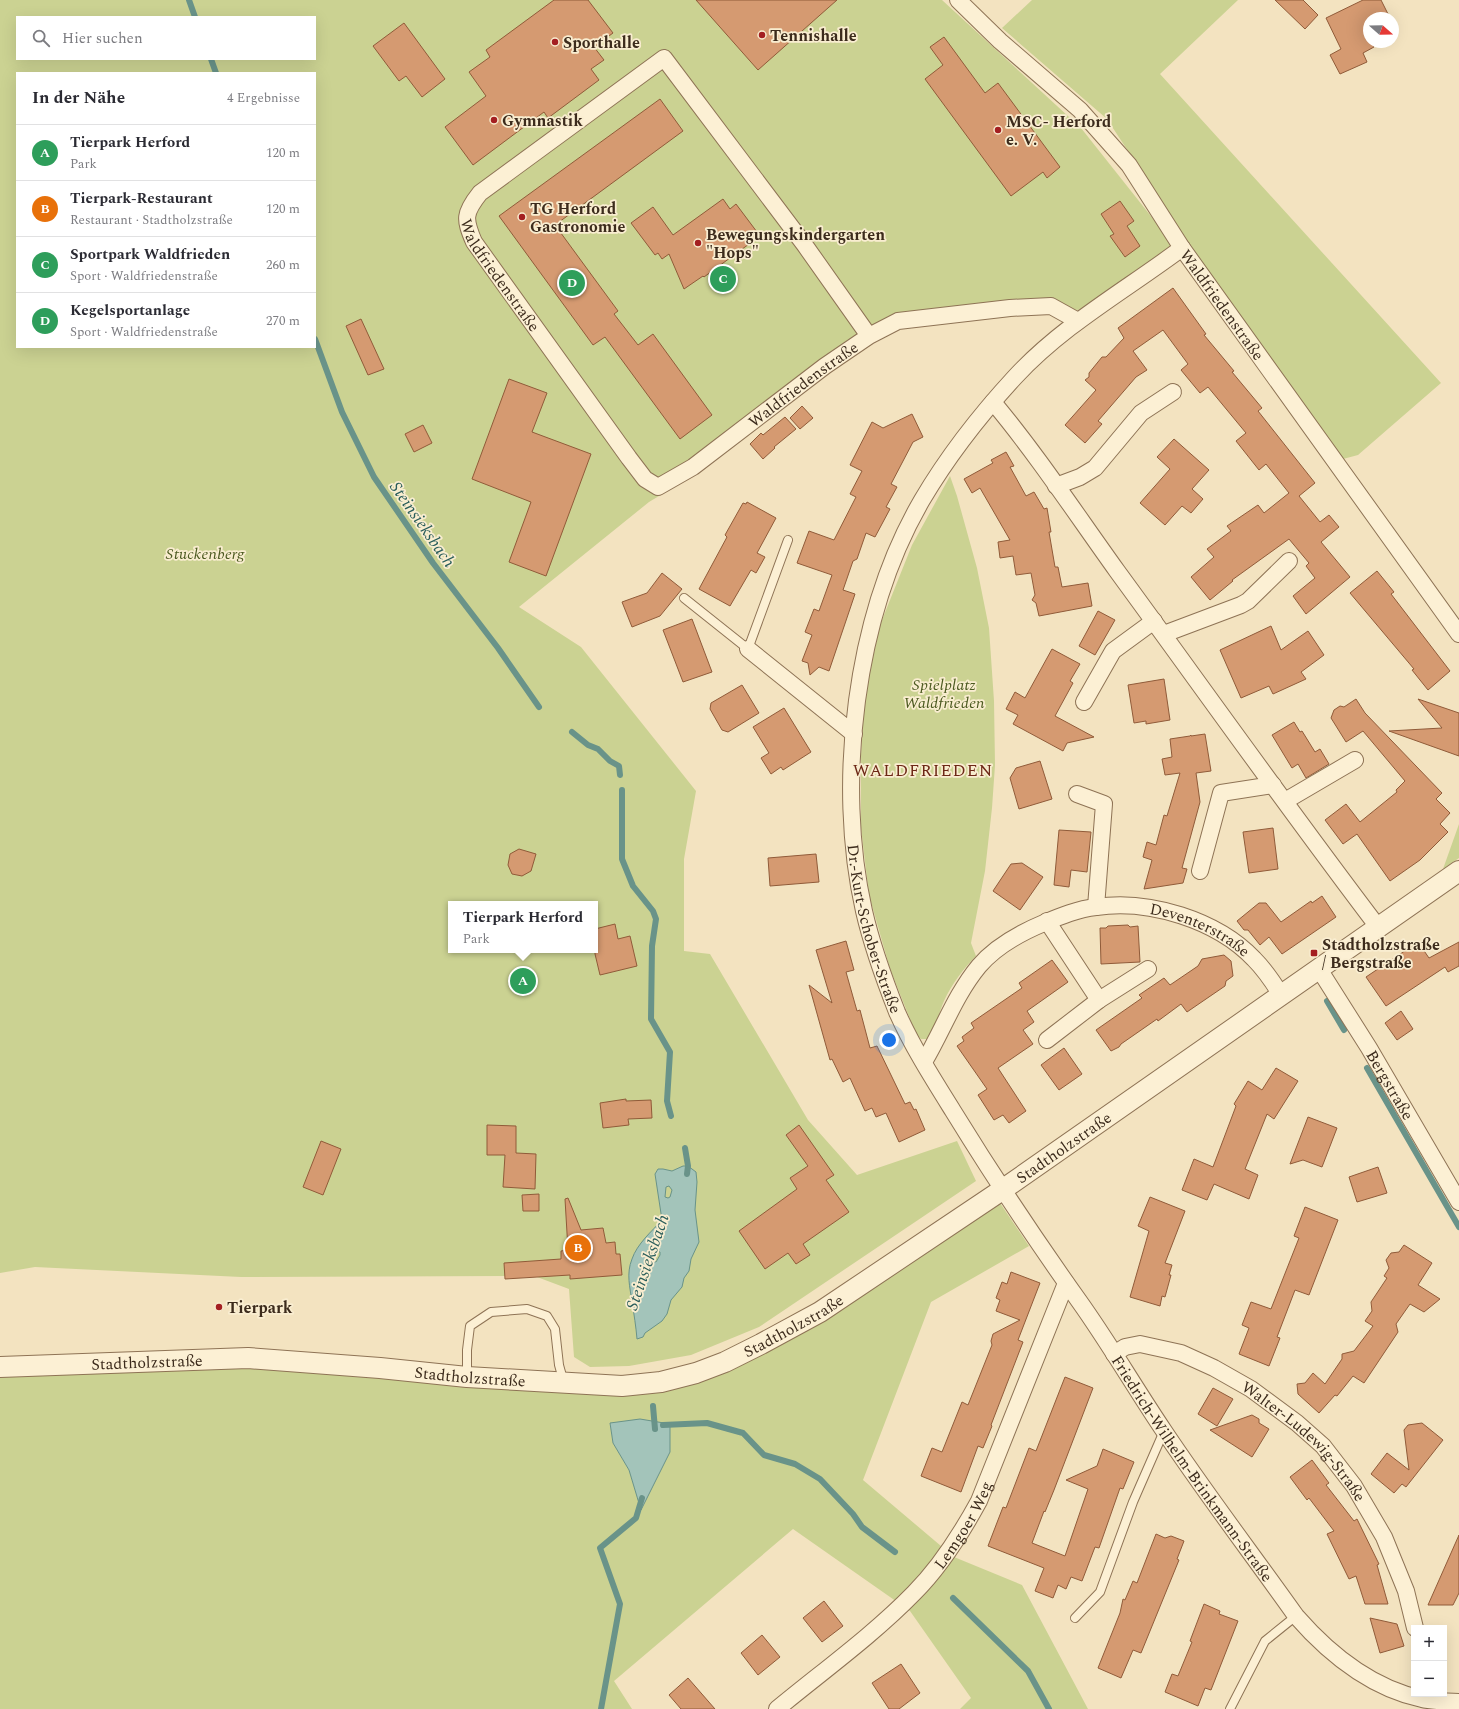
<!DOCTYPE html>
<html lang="de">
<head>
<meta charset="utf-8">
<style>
  :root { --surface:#fff; --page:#f2f2f3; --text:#2b2b33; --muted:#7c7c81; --line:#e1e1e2; --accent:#a41f21 }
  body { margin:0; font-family:Spectral,serif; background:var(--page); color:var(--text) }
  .controls { position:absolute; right:12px; bottom:12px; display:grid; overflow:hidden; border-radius:0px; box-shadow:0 4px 16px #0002 }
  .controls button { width:36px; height:36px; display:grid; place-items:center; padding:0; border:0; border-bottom:1px solid var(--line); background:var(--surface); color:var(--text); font:20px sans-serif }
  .compass { position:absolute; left:1363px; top:12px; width:36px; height:36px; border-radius:50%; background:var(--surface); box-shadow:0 4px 16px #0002; rotate:110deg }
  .you { position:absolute; left:889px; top:1040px; width:14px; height:14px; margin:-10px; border:3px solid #fff; border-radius:50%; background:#1a73e8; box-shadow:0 0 0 6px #1a73e833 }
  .badge { display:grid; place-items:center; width:26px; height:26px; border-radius:50%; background:var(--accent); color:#fff; font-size:13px; font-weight:700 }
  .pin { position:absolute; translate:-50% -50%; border:2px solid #fff; box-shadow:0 1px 4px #0006 }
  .popup { position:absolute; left:448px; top:901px; width:150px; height:52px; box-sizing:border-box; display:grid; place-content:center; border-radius:0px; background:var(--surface); filter:drop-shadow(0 1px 3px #0005); font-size:13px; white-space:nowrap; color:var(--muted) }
  .popup b { font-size:15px; color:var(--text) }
  .popup::after { content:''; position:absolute; left:50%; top:100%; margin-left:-8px; border:8px solid transparent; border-top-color:var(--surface) }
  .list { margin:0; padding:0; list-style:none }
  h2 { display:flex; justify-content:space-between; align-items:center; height:52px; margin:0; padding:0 16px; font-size:17px }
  h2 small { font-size:13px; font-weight:400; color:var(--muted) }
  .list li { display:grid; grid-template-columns:26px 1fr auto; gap:12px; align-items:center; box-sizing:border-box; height:56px; padding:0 16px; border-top:1px solid var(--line) }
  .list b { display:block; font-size:15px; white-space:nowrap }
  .list p { margin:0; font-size:13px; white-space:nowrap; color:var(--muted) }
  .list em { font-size:13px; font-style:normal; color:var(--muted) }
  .icon { flex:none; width:22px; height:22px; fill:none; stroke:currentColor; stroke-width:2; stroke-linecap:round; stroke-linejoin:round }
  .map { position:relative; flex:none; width:1459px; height:1709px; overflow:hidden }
  .search { position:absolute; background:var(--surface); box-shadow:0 4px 16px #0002; left:16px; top:16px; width:300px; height:44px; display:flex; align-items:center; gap:10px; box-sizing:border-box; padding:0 14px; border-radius:0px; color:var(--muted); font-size:15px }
  .panel { position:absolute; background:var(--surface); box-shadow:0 4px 16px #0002; left:16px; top:72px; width:300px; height:276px; border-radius:0px }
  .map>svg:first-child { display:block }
</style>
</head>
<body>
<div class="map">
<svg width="1459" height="1709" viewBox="0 0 1459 1709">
  <rect width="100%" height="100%" fill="#f3e3c0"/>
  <path fill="#cbd292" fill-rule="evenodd" d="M0,0H942L1081,128L1177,249L1085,310L1045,309L897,327L855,350L699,472L649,502L519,607L581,647L696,791L684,859V951L710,954L808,1120L857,1175L957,1141L976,1181L759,1327L691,1355L629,1366L590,1367L574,1357L569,1289L529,1274L507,1276L241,1277L35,1267L0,1273ZM17,17H315V59H17ZM17,73H315V347H17ZM451,904H595V950H451Z
    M1032,0H1238L1160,74L1441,383L1358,455L1343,459L1185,238L1107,119L1002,28Z
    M950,476L957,496L977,568L989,628L994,701L995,765L992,808L985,871L971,943L976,956C964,968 951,985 944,1001C938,1014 937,1028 928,1039H921L916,1034L890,969L869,895L861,828V755L865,695L880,625L912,545Z
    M1459,824V858L1443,869Z
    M1000,1203L1029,1246L931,1302L863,1480L954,1557L1022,1585L1088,1709H960L971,1698L910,1611L793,1529L614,1681L632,1709H0V1373L239,1366L622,1393L794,1337ZM610,1423L670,1452L641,1509L629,1470L613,1443Z"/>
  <path fill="#a3c4ba" stroke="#699389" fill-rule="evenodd" d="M683,1166H688L696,1172L697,1182L695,1210L699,1242L691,1259L689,1271L684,1278L682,1287L671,1300L667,1314L662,1321L645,1333L643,1337L637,1339C636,1327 634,1314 632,1302C630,1287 626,1274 632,1259C637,1244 652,1231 662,1220L655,1174L658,1169H663L672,1171ZM669,1186L672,1190L670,1197L668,1198L665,1197L666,1187ZM655,1250L660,1252V1255L656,1262L651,1260L652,1251Z
    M640,1419L670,1424V1452L641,1510L629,1470L613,1443L610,1423Z"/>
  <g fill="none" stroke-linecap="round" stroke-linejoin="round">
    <path stroke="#699389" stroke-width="6" d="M189,0L195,17
      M211,59L216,73
      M315,339L342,412L374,477L433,563L498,648L539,707
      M572,732L588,745L598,749L610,761L619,766L620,775
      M622,790V859L633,886L653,911L656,919L652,946L651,1019L670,1052L667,1101L671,1116
      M1327,1001L1344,1030
      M1367,1068L1459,1227
      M685,1148L688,1166L687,1174
      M653,1406L655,1429
      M663,1425L707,1423L743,1433L764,1455L795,1464L820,1479L853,1514L862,1527L895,1552
      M953,1598L1028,1671L1049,1709
      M601,1709L620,1604L600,1548L636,1518L642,1498"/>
  </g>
  <path fill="#d59a71" stroke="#905b39" d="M554,0H588L613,33L594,47L604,60L591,69L599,80L548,118L544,112L473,165L445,127L486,96L469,72L490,57L486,50Z
    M696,0H837L758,70Z
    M1275,0H1303L1318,15L1305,29Z
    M1363,0H1381L1390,18H1369V42H1372L1374,47L1363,53L1367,62L1340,74L1330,55L1341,49L1326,18Z
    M404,23L445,79L422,97L406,76L399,81L373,46Z
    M944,37L985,93L998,83L1060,167L1047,178L1043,172L1011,196L925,79L943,65L930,47Z
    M660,99L683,131L555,225L618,311L614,314L638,345L653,334L712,415L680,439L605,337L593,345L499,216Z
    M723,199L730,209L736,204L760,236L704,277L703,276L684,289L669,254L662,259L658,253L655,255L631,223L653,207L673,235Z
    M1120,201L1134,221L1127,226L1140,246L1125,257L1110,236L1114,234L1101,214Z
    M1173,288L1206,334L1204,335L1234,371L1232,372L1262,408L1258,411L1315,483L1299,496L1320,522L1329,515L1339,527L1321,542L1350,577L1306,614L1293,596L1315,578L1306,566L1309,563L1289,539L1232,580L1233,581L1210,600L1191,577L1214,557L1207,549L1231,531L1227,526L1258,505L1264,513L1289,493L1266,464L1259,470L1236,441L1246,433L1208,387L1200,393L1181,370L1188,364L1163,330L1133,351L1147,370L1136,377L1098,421L1102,424L1085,443L1065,425L1096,390L1085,380L1089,377V373L1102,357H1106L1124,338L1118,328Z
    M361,319L384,369L368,375L346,326Z
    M509,379L547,393L532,432L591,454L546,576L509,562L531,502L472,479Z
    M802,406L813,418L800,429L790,418Z
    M912,414L923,437L913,442L891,484L897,487L886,507L890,509L875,537L866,533L857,559L853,561L843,590L855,594L829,671L819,667L810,675L808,663L802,661L812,635L805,632L814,609L819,611L832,575L797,563L809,531L834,540L856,497L850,494L862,471L850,465L872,422L883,428Z
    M785,417L796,429L774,447L775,448L763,459L750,444L761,433L763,435Z
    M423,425L432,443L414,452L405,434Z
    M1174,439L1209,470L1192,489L1203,499L1191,513L1182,506L1165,525L1140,503L1170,469L1157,457Z
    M1006,452L1014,466L1010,467L1026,496L1034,492L1044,509L1047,508L1051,532H1049L1055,567H1058L1062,587L1088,583L1092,606L1039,616L1036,603L1032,600L1035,595L1031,573L1016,575L1013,556L1000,558L998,542L1010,540L980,488L972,493L964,479L993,463L991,460Z
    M747,502L776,518L757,553L765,557L756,573L751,570L730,606L699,589L727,537L725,535L743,503L746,504Z
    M1377,571L1394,592L1391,594L1450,671L1428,690L1412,670L1414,669L1350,593Z
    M662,573L682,589L660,616L632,627L622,602L647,593Z
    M1098,611L1115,620L1095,655L1079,646Z
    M692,619L712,672L683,682L663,630Z
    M1271,626L1281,650L1308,631L1324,655L1301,672L1306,679L1273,694L1269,686L1241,698L1220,650Z
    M1052,649L1080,664L1070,681L1073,683L1055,716L1094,737L1067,743L1063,751L1013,724L1018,715L1006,709L1015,692L1025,698Z
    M1164,679L1170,720L1146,724V721L1134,723L1128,685Z
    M742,685L759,713L728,732L722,730L710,709L711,703Z
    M1356,699L1365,713L1442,793L1436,799L1450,813L1440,824L1448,832L1420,860L1390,881L1357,834L1343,844L1325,820L1346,804L1360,822L1397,792L1396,790L1405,781L1363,731L1346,742L1331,718L1334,710L1340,706L1344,707Z
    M1418,699L1459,713V756L1389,731L1442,728Z
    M784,708L811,752L783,770L781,767L771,774L761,758L769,753L753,727Z
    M1294,722L1300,732L1302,731L1315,752L1320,749L1329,764L1306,778L1298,764L1292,768L1272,735Z
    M1205,734L1211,771L1196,773L1200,802L1182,868L1187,869L1183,883L1144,889L1152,860L1143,857L1147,842L1156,845L1164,815L1167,816L1180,773L1165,775L1162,759L1172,757L1170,739L1190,736L1191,735V736Z
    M1040,761L1052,799L1019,809L1010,778L1016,768Z
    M1273,828L1278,869L1249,873L1243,832Z
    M1059,830L1091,832L1087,872L1071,870L1069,887L1054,885Z
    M519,849L536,854L531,871L522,876L512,874L508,865L510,854Z
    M816,854L819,882L770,886L768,858Z
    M1022,863L1043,877L1020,910L993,891L1011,864Z
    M1322,896L1336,917L1282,954L1269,937L1260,945L1248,930H1244L1237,921L1259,903H1266L1281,922L1311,901L1312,903Z
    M615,924L618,939L630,936L637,966L600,975L595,954V929Z
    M1128,925L1130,927L1138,926L1140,962L1101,964L1100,928H1106L1108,926Z
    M846,941L854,970L846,972L857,1011L860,1010L870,1048L877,1046L905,1104L910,1102L914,1110L916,1109L925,1130L899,1142L886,1113L876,1117L872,1108L865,1111L850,1078L843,1082L832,1059L830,1060L809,985L832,1003L816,950Z
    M1418,942L1429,958L1459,942V966L1448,972L1445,967L1386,1006L1366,977Z
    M1224,955L1231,961L1233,976L1226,981L1225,986L1187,1012L1181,1004L1158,1021L1157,1019L1121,1044L1119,1047L1111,1051L1096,1030L1142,998L1139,995L1164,978L1170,985L1198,966L1202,959Z
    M1052,960L1068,982L1027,1011L1034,1022L1023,1030L1033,1044L998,1068L1026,1111L1009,1123L1003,1115L994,1120L978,1095L987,1089L957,1046L964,1041L962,1037L974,1028L971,1023L1022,988L1019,983Z
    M1401,1011L1413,1029L1397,1040L1385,1023Z
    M1064,1048L1082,1074L1059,1090L1041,1065Z
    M1276,1068L1298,1081L1274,1119L1267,1114L1245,1169L1258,1175L1249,1199L1214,1184L1207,1200L1182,1190L1194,1159L1213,1167L1236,1106L1234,1104L1248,1081L1262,1090Z
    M626,1099V1101L651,1100L652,1118L628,1119L629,1125L603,1128L600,1103Z
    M1308,1117L1337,1128L1322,1167L1303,1160L1290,1164Z
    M487,1125L516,1126V1153L536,1154L535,1189L503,1187L505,1155H487Z
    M799,1125L834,1175L826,1180L849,1212L803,1244L810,1255L796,1264L788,1253L765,1269L739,1231L797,1189L790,1178L808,1166L786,1135Z
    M321,1141L341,1149L323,1195L303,1187Z
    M1378,1167L1387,1193L1357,1202L1349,1177Z
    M539,1194V1211H523L522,1195Z
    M1150,1197L1185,1211L1165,1263L1172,1265L1169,1275H1171L1165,1297L1162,1296L1160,1306L1130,1297L1149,1231L1138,1226Z
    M568,1198L581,1230L603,1228L606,1243L615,1242L616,1254H620L622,1275L570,1279V1275L505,1279L504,1263L561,1259V1251L568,1250L565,1199Z
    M1305,1207L1338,1220L1309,1295L1295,1290L1277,1337L1280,1338L1269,1366L1239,1354L1249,1328L1242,1325L1251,1302L1271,1309L1299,1238L1294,1236Z
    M1404,1245L1432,1263L1418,1285L1440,1299L1424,1312L1410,1304L1396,1324L1398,1332L1364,1383L1353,1376L1337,1396L1335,1395L1319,1413L1298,1394L1297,1384L1305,1383L1313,1373L1325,1384L1342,1359V1354L1354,1351L1373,1326L1365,1321L1372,1311L1371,1302L1387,1278L1384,1276L1389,1268L1386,1260L1391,1253L1399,1252Z
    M1011,1272L1040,1283L1018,1340L1023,1342L991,1425L992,1426L983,1448L978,1446L961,1492L921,1476L932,1448L942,1452L962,1402L968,1405L992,1345L991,1341L993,1334L1020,1320L996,1311L1000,1300L996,1298L1002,1282L1007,1284Z
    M1065,1377L1093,1388L1054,1490L1045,1512L1044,1511L1032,1543L1065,1556L1088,1489L1066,1480L1097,1466L1103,1449L1134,1462L1123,1489L1120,1488L1099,1548L1095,1547L1082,1581L1071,1577L1066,1589L1058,1585L1053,1598L1035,1591L1044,1568L988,1546L1003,1507L1006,1508L1029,1448L1036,1451Z
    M1213,1388L1233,1399L1217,1426L1198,1414Z
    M1252,1415L1259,1419V1423L1269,1429L1252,1457L1210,1430Z
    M1422,1423L1443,1440L1406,1487L1402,1484L1394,1493L1371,1474L1387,1453L1409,1470L1404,1430L1408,1425Z
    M1312,1460L1329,1483L1326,1485L1354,1521L1357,1519L1379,1564L1377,1565L1388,1604H1365L1356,1576L1349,1579L1327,1534L1334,1531L1309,1498L1307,1500L1290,1477Z
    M1156,1534L1165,1538L1171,1536L1184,1541L1177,1559L1179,1560L1141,1653L1133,1650L1121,1678L1098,1668L1120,1613L1123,1599L1125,1600L1133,1581L1137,1583Z
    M1459,1535V1593L1453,1605H1428Z
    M824,1601L843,1626L822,1642L803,1618Z
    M1204,1604L1220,1611L1219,1614L1238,1621L1211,1690L1205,1688L1198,1706L1165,1692L1172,1674L1178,1676L1192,1642L1190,1641Z
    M1370,1618L1397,1624L1404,1646L1380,1653Z
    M762,1635L780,1657L758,1675L741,1653Z
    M901,1664L920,1693L899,1709H889L872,1683Z
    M688,1678L715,1709H681L669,1695Z"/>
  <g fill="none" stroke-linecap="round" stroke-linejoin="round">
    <defs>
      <path id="service" d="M684,598L748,649L788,540
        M467,1377V1350L470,1326L491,1312L527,1309L547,1316L555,1329L559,1365L564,1383
        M1075,1618L1100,1592L1133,1502L1164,1431
        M1230,1709L1265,1641L1296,1616"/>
      <g id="minor">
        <path id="s1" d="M958,0L1000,41L1080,110L1129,165L1182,248L1459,634"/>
        <path id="s2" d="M1182,248C1126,290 1063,325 1015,377C980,415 948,456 922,500C855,615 835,783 864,911C872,946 884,979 897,1012C912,1046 933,1079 953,1111C993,1176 1035,1239 1079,1301C1109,1343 1135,1388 1164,1431C1206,1494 1252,1554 1296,1616C1330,1655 1371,1688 1422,1699C1434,1702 1447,1701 1459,1702"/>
        <path id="s3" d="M869,336L804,244L664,58L480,193C464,213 464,219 474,242L629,458L645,479L658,487L693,467L825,366L869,336L898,321L1010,308L1051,306L1078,321"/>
        <path d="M993,402C1038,456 1076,514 1117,571C1204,690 1289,810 1378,927"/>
        <path d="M1056,486L1080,477L1095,468L1141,413L1173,392"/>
        <path d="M1164,634L1241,605L1248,601L1289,561"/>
        <path d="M748,649L854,734"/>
        <path d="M1084,702L1113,651L1154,621"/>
        <path d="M1077,794L1104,804L1096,907"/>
        <path d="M1285,801L1355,760"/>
        <path d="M1200,871L1221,793L1273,785"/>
        <path d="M1047,921L1099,1000"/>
        <path id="s4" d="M1319,969L1369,1048L1459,1202"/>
        <path d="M1047,1040L1099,1000L1148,969"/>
        <path id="s5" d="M924,1062C943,1030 955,995 979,966C996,946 1020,933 1044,923C1061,916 1078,909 1096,907C1149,899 1217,920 1254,959C1265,970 1273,982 1281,995"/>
        <path id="s6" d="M1114,1354L1125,1347L1140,1344L1181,1353L1214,1368L1251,1389L1297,1423L1323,1446L1354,1486L1384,1537L1406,1591L1415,1628"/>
        <path id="s7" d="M777,1709C823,1671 873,1635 914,1593C941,1566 961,1534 979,1501L1066,1283"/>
      </g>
      <g id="tertiary">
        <path id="s8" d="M0,1367L248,1358L380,1368L467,1377L622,1386L661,1382L696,1373L725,1362L761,1344L820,1312L1002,1190L1459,871"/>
      </g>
    </defs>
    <use href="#service" stroke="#8e7355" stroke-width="10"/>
    <use href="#minor" stroke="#8e7355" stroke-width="18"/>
    <use href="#tertiary" stroke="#8e7355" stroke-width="22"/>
    <use href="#service" stroke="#fcf0d4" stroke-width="8"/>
    <use href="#minor" stroke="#fcf0d4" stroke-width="16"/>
    <use href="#tertiary" stroke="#fcf0d4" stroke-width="20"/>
  </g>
  <g fill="#a41f21" stroke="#f9edd0" stroke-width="1.5">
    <circle cx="762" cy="35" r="4"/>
    <circle cx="555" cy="42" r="4"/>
    <circle cx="494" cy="120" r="4"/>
    <circle cx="998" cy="130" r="4"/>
    <circle cx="522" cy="217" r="4"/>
    <circle cx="698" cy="243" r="4"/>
    <rect x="1310" y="949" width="8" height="8" rx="2"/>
    <circle cx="219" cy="1307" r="4"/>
  </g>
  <g text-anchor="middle" stroke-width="3.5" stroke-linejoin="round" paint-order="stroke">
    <g font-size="16" font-weight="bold" fill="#3c2b1c" stroke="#f9edd0" text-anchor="start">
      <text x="770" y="41">Tennishalle</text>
      <text x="563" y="48">Sporthalle</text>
      <text x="502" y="126">Gymnastik</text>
      <text x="1006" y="127">MSC- Herford<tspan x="1006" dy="18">e. V.</tspan></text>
      <text x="530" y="214">TG Herford<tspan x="530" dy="18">Gastronomie</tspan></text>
      <text x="706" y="240">Bewegungskindergarten<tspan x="706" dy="18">"Hops"</tspan></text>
      <text x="1322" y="950">Stadtholzstraße<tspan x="1322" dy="18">/ Bergstraße</tspan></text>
      <text x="227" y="1313">Tierpark</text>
    </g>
    <g font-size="16" fill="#3c2b1c" stroke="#f9edd0">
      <text dy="6" stroke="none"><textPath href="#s3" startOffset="669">Waldfriedenstraße</textPath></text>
      <text dy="6" stroke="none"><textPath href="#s1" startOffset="406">Waldfriedenstraße</textPath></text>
      <text dy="6" stroke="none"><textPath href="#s3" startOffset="1113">Waldfriedenstraße</textPath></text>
      <text dy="6" stroke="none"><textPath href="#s2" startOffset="809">Dr.-Kurt-Schober-Straße</textPath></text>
      <text dy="6" stroke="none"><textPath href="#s5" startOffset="353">Deventerstraße</textPath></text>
      <text dy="6" stroke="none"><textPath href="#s4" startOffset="136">Bergstraße</textPath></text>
      <text dy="6" stroke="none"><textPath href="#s8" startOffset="1131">Stadtholzstraße</textPath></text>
      <text dy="6" stroke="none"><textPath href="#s8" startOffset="807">Stadtholzstraße</textPath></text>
      <text dy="6" stroke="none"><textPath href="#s8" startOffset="147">Stadtholzstraße</textPath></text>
      <text dy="6" stroke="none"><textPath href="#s8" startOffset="471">Stadtholzstraße</textPath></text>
      <text dy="6" stroke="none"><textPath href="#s6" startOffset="224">Walter-Ludewig-Straße</textPath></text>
      <text dy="6" stroke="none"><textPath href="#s2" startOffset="1440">Friedrich-Wilhelm-Brinkmann-Straße</textPath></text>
      <text dy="6" stroke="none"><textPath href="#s7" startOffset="264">Lemgoer Weg</textPath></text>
    </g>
    <g font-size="16" font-style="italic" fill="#4c5a20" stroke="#f9edd0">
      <text x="205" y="559">Stuckenberg</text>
      <text x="944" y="690">Spielplatz<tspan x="944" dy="18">Waldfrieden</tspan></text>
    </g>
    <g font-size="17" font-style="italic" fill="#295d5a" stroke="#f9edd0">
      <text transform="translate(423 524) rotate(55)" y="6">Steinsieksbach</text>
      <text transform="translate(647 1262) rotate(-71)" y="6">Steinsieksbach</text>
    </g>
    <g font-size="17" letter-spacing="1" fill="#6d2816" stroke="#f9edd0">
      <text x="923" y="776">WALDFRIEDEN</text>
    </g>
  </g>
</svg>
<div class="controls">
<button>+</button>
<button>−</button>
</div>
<svg class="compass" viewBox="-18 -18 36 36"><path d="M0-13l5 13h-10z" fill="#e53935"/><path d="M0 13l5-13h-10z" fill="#7c7c81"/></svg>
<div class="you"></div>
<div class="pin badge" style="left:523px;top:981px;background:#2e9e5b">A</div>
<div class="popup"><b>Tierpark Herford</b>Park</div>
<div class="pin badge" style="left:578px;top:1248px;background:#e8710a">B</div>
<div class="pin badge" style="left:723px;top:279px;background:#2e9e5b">C</div>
<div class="pin badge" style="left:572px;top:283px;background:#2e9e5b">D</div>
<div class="search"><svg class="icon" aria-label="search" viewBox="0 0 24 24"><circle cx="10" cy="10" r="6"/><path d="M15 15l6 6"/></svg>Hier suchen</div>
<section class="panel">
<h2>In der Nähe<small>4 Ergebnisse</small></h2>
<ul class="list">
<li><span class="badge" style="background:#2e9e5b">A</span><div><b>Tierpark Herford</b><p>Park</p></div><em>120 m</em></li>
<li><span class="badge" style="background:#e8710a">B</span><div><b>Tierpark-Restaurant</b><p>Restaurant · Stadtholzstraße</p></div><em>120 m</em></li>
<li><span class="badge" style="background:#2e9e5b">C</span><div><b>Sportpark Waldfrieden</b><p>Sport · Waldfriedenstraße</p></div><em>260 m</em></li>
<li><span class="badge" style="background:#2e9e5b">D</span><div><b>Kegelsportanlage</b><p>Sport · Waldfriedenstraße</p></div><em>270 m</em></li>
</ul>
</section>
</div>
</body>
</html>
